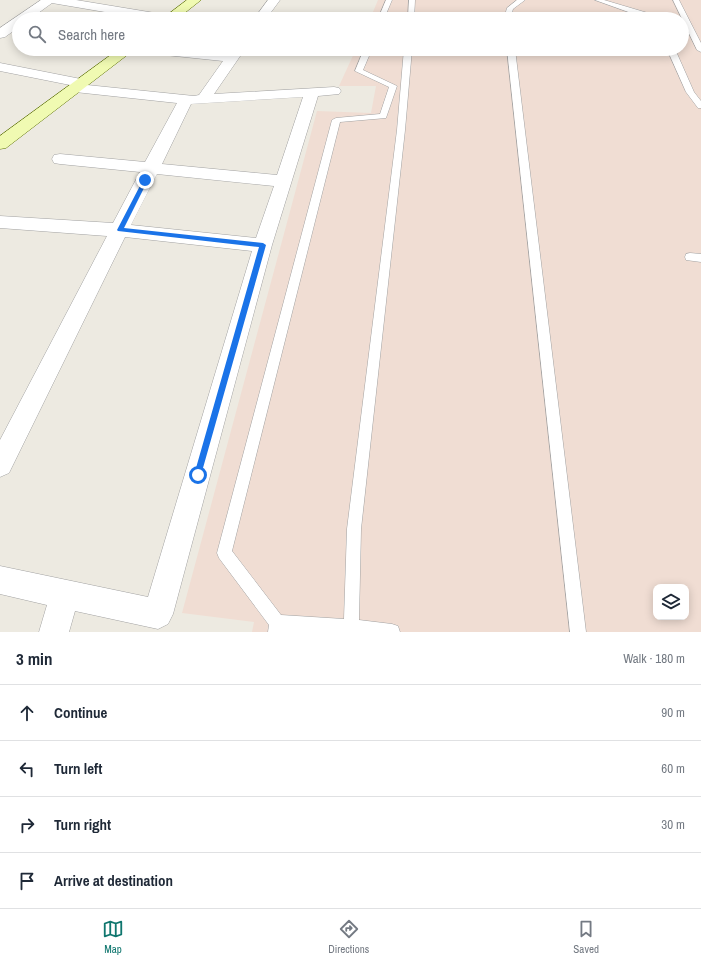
<!DOCTYPE html>
<html lang="en">
<head>
<meta charset="utf-8">
<style>
  :root { --surface:#fff; --page:#f2f2f3; --text:#1f2937; --muted:#747a83; --line:#e0e1e3; --accent:#0f766e }
  body { margin:0; font-family:"Archivo Narrow",sans-serif; background:var(--page); color:var(--text) }
  .controls { position:absolute; right:12px; bottom:12px; display:grid; overflow:hidden; border-radius:8px; box-shadow:0 2px 10px #0003 }
  .controls button { width:36px; height:36px; display:grid; place-items:center; padding:0; border:0; border-bottom:1px solid var(--line); background:var(--surface); color:var(--text); font:20px sans-serif }
  .stop { position:absolute; width:12px; height:12px; margin:-9px; border:3px solid #1a73e8; border-radius:50%; background:#fff }
  .stop.end { background:#1a73e8; border-color:#fff; box-shadow:0 1px 4px #0008 }
  .list { margin:0; padding:0; list-style:none }
  h2 { display:flex; justify-content:space-between; align-items:center; height:52px; margin:0; padding:0 16px; font-size:17px }
  h2 small { font-size:13px; font-weight:400; color:var(--muted) }
  .list li { display:grid; grid-template-columns:26px 1fr auto; gap:12px; align-items:center; box-sizing:border-box; height:56px; padding:0 16px; border-top:1px solid var(--line) }
  .list b { display:block; font-size:15px; white-space:nowrap }
  .list em { font-size:13px; font-style:normal; color:var(--muted) }
  .icon { flex:none; width:22px; height:22px; fill:none; stroke:currentColor; stroke-width:2; stroke-linecap:round; stroke-linejoin:round }
  .map { position:relative; flex:none; width:701px; height:632px; overflow:hidden }
  .search { position:absolute; background:var(--surface); box-shadow:0 2px 10px #0003; left:12px; right:12px; top:12px; height:44px; display:flex; align-items:center; gap:10px; box-sizing:border-box; padding:0 14px; border-radius:22px; color:var(--muted); font-size:15px }
  .sheet { height:276px; background:var(--surface) }
  nav { display:flex; justify-content:space-around; align-items:center; box-sizing:border-box; height:56px; border-top:1px solid var(--line); background:var(--surface); font-size:11px; color:var(--muted) }
  nav a { display:grid; justify-items:center; gap:2px }
  nav .on { color:var(--accent) }
  .map>svg:first-child { display:block }
</style>
</head>
<body>
<div class="map">
<svg width="701" height="632" viewBox="0 0 701 632">
  <rect width="100%" height="100%" fill="#edeae1"/>
  <path fill="#f0ddd3" fill-rule="evenodd" d="M378,0H701V632H252L254,622L182,613L317,111L371,113L376,86H339L356,49H682V19H370ZM656,587H686V617H656Z"/>
  <g fill="none" stroke-linecap="round" stroke-linejoin="round">
    <defs>
      <path id="lane" d="M386,0H392L384,19H378Z
        M409,0H415L414,19H408Z
        M517,0H525L513,9L510,19H504L507,8Z
        M595,0H604L668,19H648Z
        M673,0H679L701,43V52L697,50Z
        M364,49H372L363,70L397,86L386,118L340,122L232,551L281,615L344,619L347,529L397,130L404,49H412L405,130L361,529L359,620L392,624L398,626L400,632H268L269,625L219,558L217,553L332,120L336,118L380,114L389,87L355,71Z
        M507,49H515L586,632H570Z
        M667,49H675L694,92L701,101V108H698L686,92Z
        M690,253L701,254V262L686,260L685,257L686,254Z"/>
      <path id="street" d="M41,0H76L167,15C175,12 188,14 196,16L198,19H146L52,3L30,19H19V27L5,37L0,38V28Z
        M268,0H280L266,19H254Z
        M139,49H185L228,53L231,49H245L214,94L334,87L339,88L341,91L339,94L318,96L272,245L173,614L168,624L158,629L75,611L69,632H39L47,605L0,594V566L148,597L252,251L125,237L9,473L0,477V440L107,236L0,228V216L113,223L140,172L60,164L54,163L52,159L54,155L60,154L145,162L177,103L75,92L70,91L68,88L70,85L0,71V63L86,80L88,83L87,85L194,96L199,95L223,61L146,53L141,52ZM303,97L277,175L162,164L191,104ZM157,174L274,186L256,238L131,225Z"/>
      <path id="secondary" d="M187,0H201L177,19H162Z
        M119,49H135L6,148L0,149V136Z"/>
    </defs>
    <use href="#lane" stroke="#a2a2a2" stroke-width="1"/>
    <use href="#street" stroke="#a2a2a2" stroke-width="1"/>
    <use href="#secondary" stroke="#5d7203" stroke-width="1"/>
    <use href="#lane" fill="#fff" fill-rule="evenodd"/>
    <use href="#street" fill="#fff" fill-rule="evenodd"/>
    <use href="#secondary" fill="#f0fab2" fill-rule="evenodd"/>
  </g>
  <path fill="#1a73e8" d="M145,178L148,180L124,228L263,243L266,245L201,475L198,479L194,475L259,247L118,231L117,230L143,180Z"/>
</svg>
<div class="controls">
<button><svg class="icon" aria-label="layers" viewBox="0 0 24 24"><path d="M12 4l9 5-9 5-9-5zM3 14l9 5 9-5"/></svg></button>
</div>
<div class="stop" style="left:198px;top:475px"></div>
<div class="stop end" style="left:145px;top:180px"></div>
<div class="search"><svg class="icon" aria-label="search" viewBox="0 0 24 24"><circle cx="10" cy="10" r="6"/><path d="M15 15l6 6"/></svg>Search here</div>
</div>
<section class="sheet">
<h2>3 min<small>Walk · 180 m</small></h2>
<ul class="list">
<li><svg class="icon" aria-label="ahead" viewBox="0 0 24 24"><path d="M12 20V5M6 11l6-6 6 6"/></svg><div><b>Continue</b></div><em>90 m</em></li>
<li><svg class="icon" aria-label="left" viewBox="0 0 24 24"><path d="M17 20v-9H6M10 6l-5 5 5 5"/></svg><div><b>Turn left</b></div><em>60 m</em></li>
<li><svg class="icon" aria-label="right" viewBox="0 0 24 24"><path d="M7 20v-9h11M14 6l5 5-5 5"/></svg><div><b>Turn right</b></div><em>30 m</em></li>
<li><svg class="icon" aria-label="arrive" viewBox="0 0 24 24"><path d="M6 21V4h12l-3 4 3 4H6"/></svg><div><b>Arrive at destination</b></div></li>
</ul>
</section>
<nav>
<a class="on"><svg class="icon" aria-label="map" viewBox="0 0 24 24"><path d="M3 6l6-2 6 2 6-2v14l-6 2-6-2-6 2zM9 4v14M15 6v14"/></svg>Map</a>
<a><svg class="icon" aria-label="directions" viewBox="0 0 24 24"><path d="M12 3l9 9-9 9-9-9zM9 14v-3h6M13 9l2 2-2 2"/></svg>Directions</a>
<a><svg class="icon" aria-label="saved" viewBox="0 0 24 24"><path d="M7 4h10v16l-5-4-5 4z"/></svg>Saved</a>
</nav>
</body>
</html>
